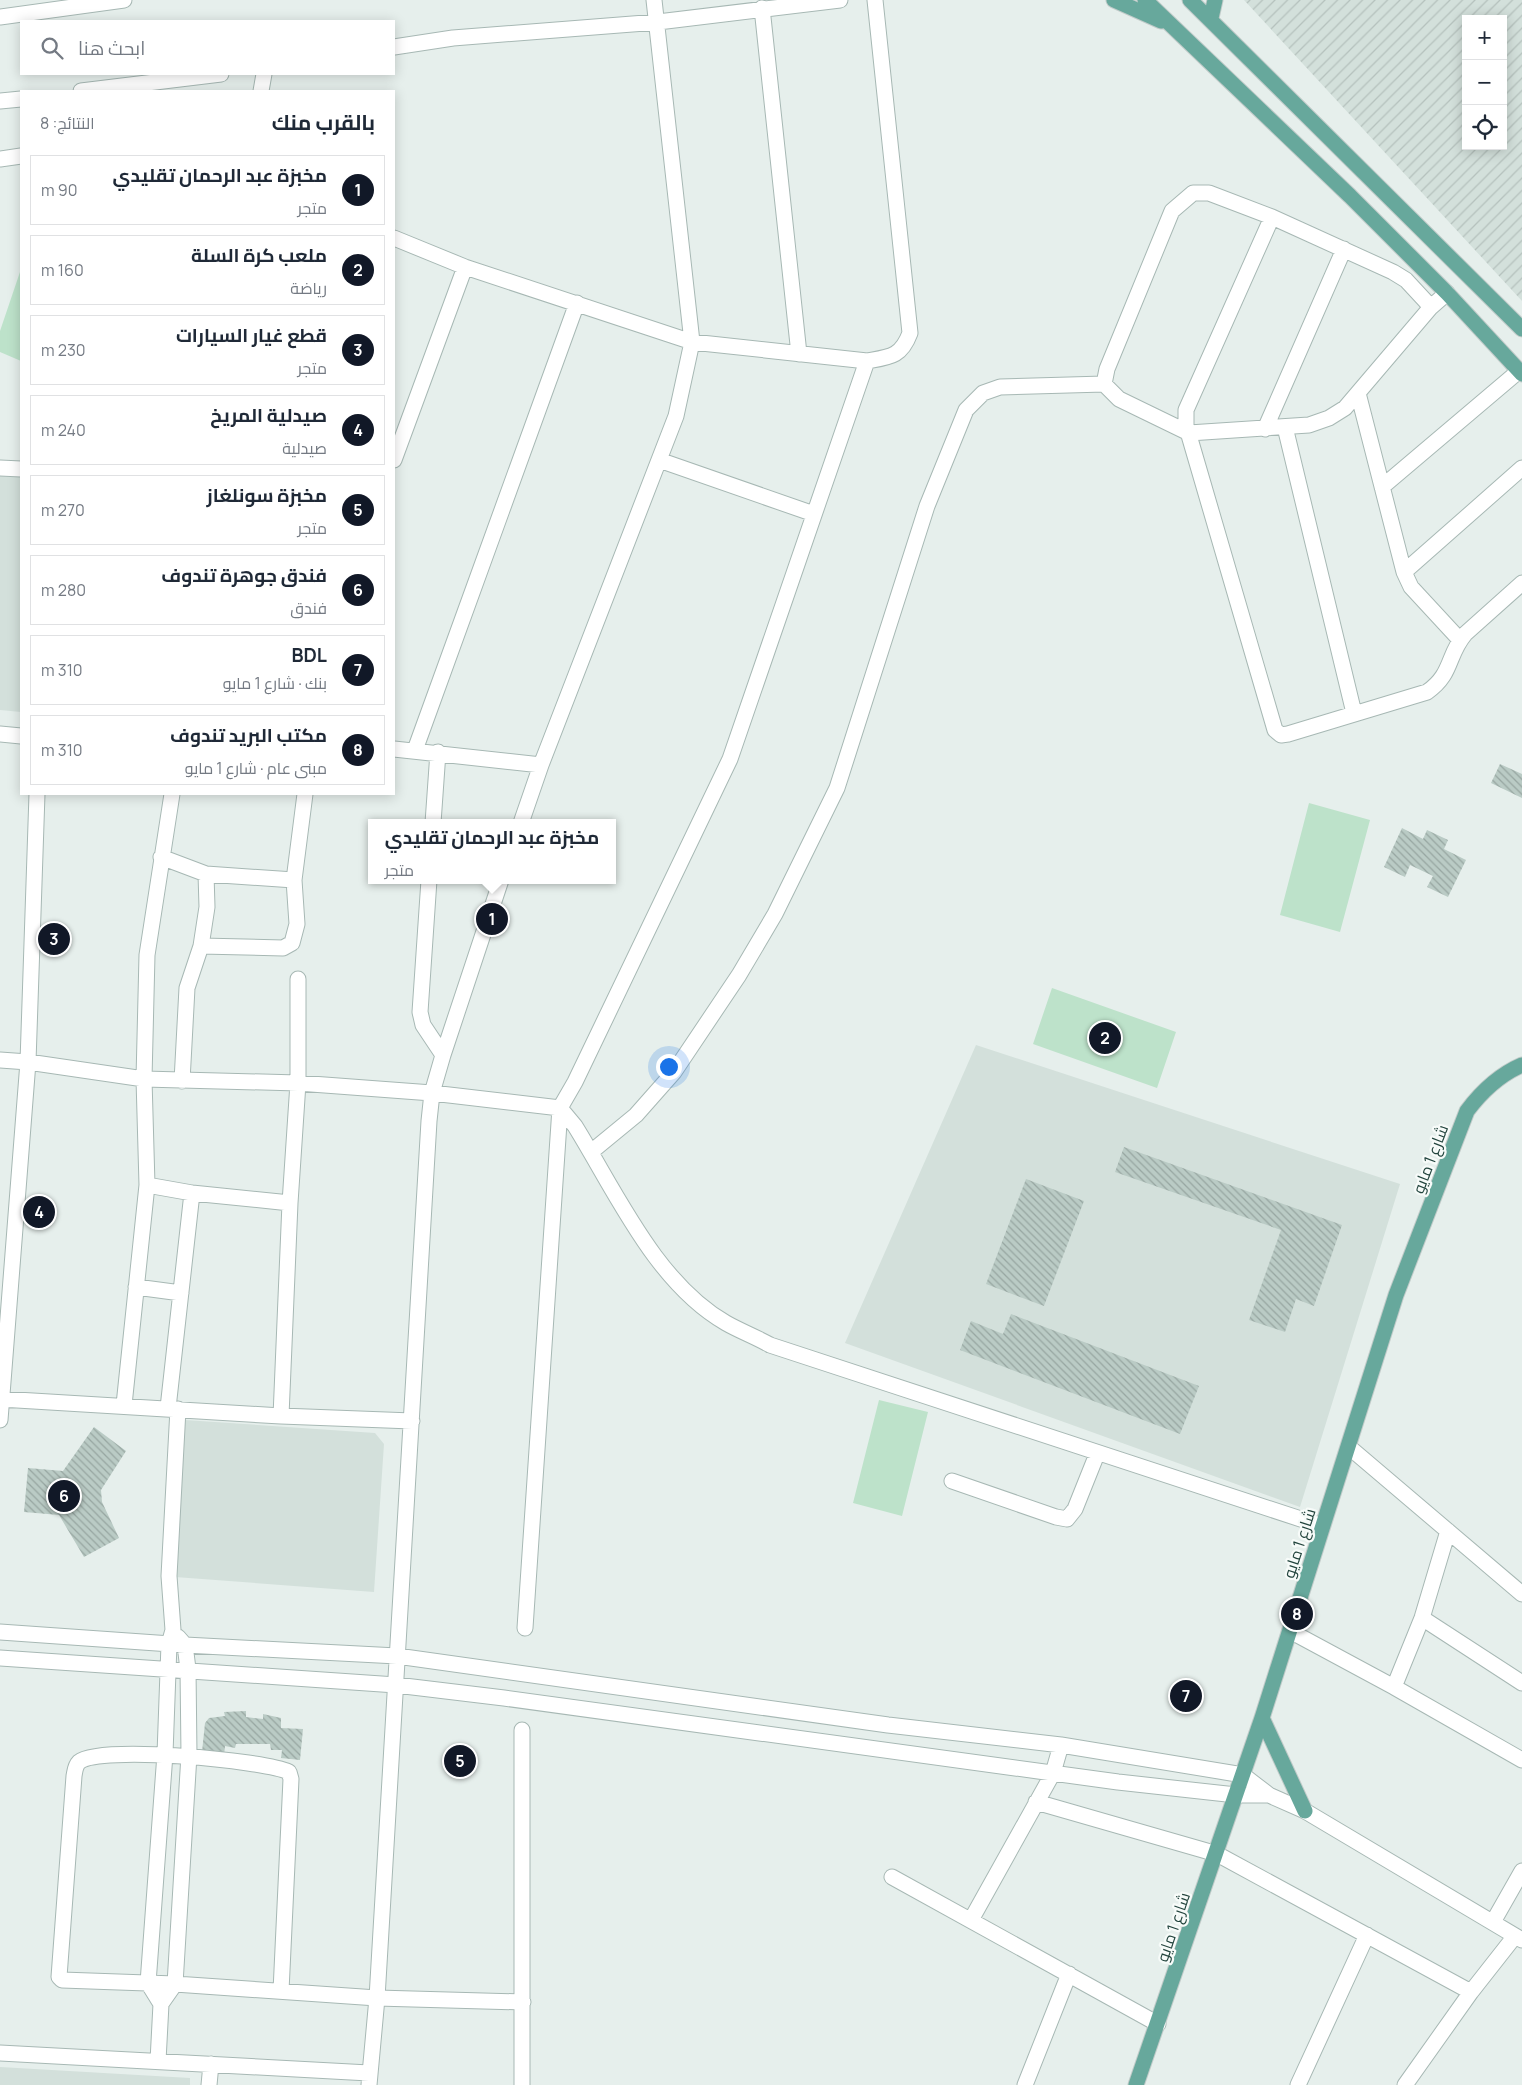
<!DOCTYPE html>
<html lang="ar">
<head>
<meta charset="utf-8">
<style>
  :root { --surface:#fff; --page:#f2f2f3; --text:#1f2937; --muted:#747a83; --line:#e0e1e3; --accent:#111827 }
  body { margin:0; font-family:Manrope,Cairo,sans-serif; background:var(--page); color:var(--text); direction:rtl }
  .controls { position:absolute; right:15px; top:15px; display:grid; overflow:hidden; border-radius:0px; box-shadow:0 2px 12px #0003 }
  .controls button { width:45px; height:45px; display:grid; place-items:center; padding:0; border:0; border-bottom:1px solid var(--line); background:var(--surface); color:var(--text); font:25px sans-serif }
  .you { position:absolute; left:668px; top:1066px; width:18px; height:18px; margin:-12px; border:4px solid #fff; border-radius:50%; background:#1a73e8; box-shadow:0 0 0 8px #1a73e833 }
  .badge { display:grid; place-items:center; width:32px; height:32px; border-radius:50%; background:var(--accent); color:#fff; font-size:16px; font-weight:700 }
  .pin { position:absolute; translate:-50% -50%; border:2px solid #fff; box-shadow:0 1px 5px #0006 }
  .popup { position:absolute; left:368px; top:819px; width:248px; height:65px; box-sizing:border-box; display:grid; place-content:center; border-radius:0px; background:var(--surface); filter:drop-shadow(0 1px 4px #0005); font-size:16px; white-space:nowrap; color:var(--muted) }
  .popup b { font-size:19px; color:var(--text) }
  .popup::after { content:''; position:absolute; left:50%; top:100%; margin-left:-10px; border:10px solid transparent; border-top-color:var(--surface) }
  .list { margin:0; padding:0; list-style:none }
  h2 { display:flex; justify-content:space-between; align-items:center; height:65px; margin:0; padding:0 20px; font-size:21px }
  h2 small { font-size:16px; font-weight:400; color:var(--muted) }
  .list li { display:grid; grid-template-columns:32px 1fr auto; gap:15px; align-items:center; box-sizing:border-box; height:70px; margin:0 10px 10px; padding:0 10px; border:1px solid var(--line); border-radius:0px }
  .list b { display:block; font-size:19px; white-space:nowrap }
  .list p { margin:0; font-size:16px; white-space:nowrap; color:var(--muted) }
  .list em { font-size:16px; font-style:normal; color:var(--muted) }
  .icon { flex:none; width:28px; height:28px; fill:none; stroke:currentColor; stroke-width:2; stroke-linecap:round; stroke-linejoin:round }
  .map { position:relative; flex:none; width:1522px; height:2085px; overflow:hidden; direction:ltr }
  .search { position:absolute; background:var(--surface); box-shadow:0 2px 12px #0003; left:20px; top:20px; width:375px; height:55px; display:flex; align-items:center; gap:12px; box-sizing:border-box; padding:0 18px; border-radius:0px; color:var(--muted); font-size:19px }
  .panel { position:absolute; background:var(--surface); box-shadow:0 2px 12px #0003; left:20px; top:90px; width:375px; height:705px; border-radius:0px; direction:rtl }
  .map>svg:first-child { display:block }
</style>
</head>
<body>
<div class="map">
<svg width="1522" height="2085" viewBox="0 0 1522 2085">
  <defs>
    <pattern id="industrial-furrows" width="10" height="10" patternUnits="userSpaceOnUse" patternTransform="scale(1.25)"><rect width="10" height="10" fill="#d3e0db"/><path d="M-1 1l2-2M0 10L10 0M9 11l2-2" fill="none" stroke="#b5c1bd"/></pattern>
    <pattern id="building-back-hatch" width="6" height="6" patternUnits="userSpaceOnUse" patternTransform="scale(1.25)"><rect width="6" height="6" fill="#bacbc5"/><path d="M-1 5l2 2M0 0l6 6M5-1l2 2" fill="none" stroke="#97a6a1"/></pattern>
  </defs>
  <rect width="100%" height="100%" fill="#e6efec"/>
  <path fill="#d3e0db" d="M0,476L21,477V712L0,710Z
    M976,1045L1400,1184L1300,1507L845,1343Z
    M185,1420L375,1433L384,1444L374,1592L175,1577Z
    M0,2067L190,2078V2085H0Z"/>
  <path fill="url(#industrial-furrows)" fill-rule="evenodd" d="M1244,0H1522V301ZM1466,19H1503V146H1466Z"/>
  <path fill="#bde2ca" d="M21,269V361L0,352V331Z
    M1309,803L1370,820L1340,932L1280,915Z
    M1052,988L1176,1032L1157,1088L1033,1044Z
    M879,1400L928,1412L902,1516L853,1503Z"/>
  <path fill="url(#building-back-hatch)" d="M1500,764L1522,774V798L1491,783Z
    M1402,828L1423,839L1427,830L1448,840L1444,849L1466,860L1448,897L1427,887L1433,876L1410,865L1405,877L1384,867Z
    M1124,1147L1342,1225L1314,1306L1296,1299L1285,1332L1249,1320L1281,1230L1115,1172Z
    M1026,1179L1084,1201L1044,1306L986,1284Z
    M1011,1314L1199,1386L1180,1434L960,1350L971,1321L1003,1334Z
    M94,1427L126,1451L101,1490L102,1502L119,1538L84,1557L59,1515L24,1512L28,1468L63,1471Z
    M246,1711V1717L263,1719V1714L281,1718V1728L303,1729L300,1760L281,1758L282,1750H271L270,1744H236L235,1748L225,1746L224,1756L202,1752L205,1723L209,1718L225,1716L224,1712Z"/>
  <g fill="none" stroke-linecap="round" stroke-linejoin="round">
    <defs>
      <path id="minor" d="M762,8L799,354
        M0,17L124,0
        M394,47L453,38L658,22L840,0
        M81,91L221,74
        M261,91L264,74
        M0,101L21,99
        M0,159L21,156
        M1272,217L1186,410V425L1275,730L1281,735L1288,734L1427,692C1453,674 1447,655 1465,634L1522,583
        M394,238L465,267L692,342L867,361L730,759L575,1082L560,1108L575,1126C616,1192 656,1283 726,1323C740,1331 756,1337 770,1345L1322,1526
        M1431,307L1406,280L1393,272L1272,217L1209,193H1193L1172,211L1107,369L1104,384L1119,399L1189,433L1309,425L1329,418L1345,408L1431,307L1447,293
        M867,361C890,357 901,357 910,333L875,0
        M1358,393L1404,572L1411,587L1460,640
        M1285,427L1354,713
        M1265,429L1344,249
        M394,460L465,267
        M659,460L814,514
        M0,468L21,469
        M1382,487L1519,371
        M1404,572L1522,468
        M0,734L21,736
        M394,749L541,765
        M415,750L577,303
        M433,823L438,752
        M521,823L541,765L676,416L692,342L654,0
        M161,857L206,874L294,880
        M429,880L420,1012L423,1025L443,1055
        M201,946L283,948L292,943L297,924L294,880L305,794
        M0,1060L28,1062L144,1079L298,1083L432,1093L560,1108L525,1628
        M182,1081L187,988L201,946L207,907L206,874
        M591,1152L636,1115L674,1072L739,975L775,914L837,788L927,506L966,410L983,393L1000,387L1104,384
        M147,1185L192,1193L290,1203
        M136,1287L181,1293
        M0,1399L281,1416L412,1421
        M124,1405L147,1185L144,1079L147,955L172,794
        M168,1408L192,1193
        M281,1416L290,1203L298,1083V979
        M0,1420L28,1062L37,794
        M1349,1447L1522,1594
        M952,1481L1056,1517L1067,1519L1075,1509L1097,1454
        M1422,1618L1522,1683
        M1290,1631L1394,1687L1522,1760
        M0,1632L185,1645L397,1656L888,1725L1061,1745L1243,1775L1269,1795L1305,1811L1522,1940
        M0,1658L396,1685L504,1698L1118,1782L1236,1795H1269
        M1394,1687L1422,1618L1448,1531
        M1036,1802L1217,1854L1471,1992
        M892,1877L1158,2024
        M971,1920L1053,1773L1061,1745
        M1493,1922L1522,1871
        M281,1991L291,1779L289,1772C263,1760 99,1745 79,1762C75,1766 75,1771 74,1776L59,1977L62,1980L175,1984L377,1998L523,2002
        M161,2004L148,1983L165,1754L169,1644L173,1630L169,1576L178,1409
        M0,2053L369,2073
        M158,2061L161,2004L175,1984L189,1755L188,1669L185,1645L178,1637
        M209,2085L211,2064
        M369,2085L377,1998L429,1121L432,1093L443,1055L501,880
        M522,2085V1730
        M1025,2085L1069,1974
        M1298,2085L1367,1935
        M1405,2085L1471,1992L1515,1936"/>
      <path id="major" d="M1114,0L1161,21
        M1145,0L1350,196L1447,293L1522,374
        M1190,0L1522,329
        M1211,18L1215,0
        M1262,1718L1305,1811
        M1136,2085L1262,1718L1396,1295L1467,1111C1482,1091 1499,1075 1522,1065"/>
    </defs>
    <use href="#minor" stroke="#a7b8b4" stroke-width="17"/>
    <use href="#major" stroke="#c1cbc9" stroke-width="17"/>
    <use href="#minor" stroke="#fff" stroke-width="15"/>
    <use href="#major" stroke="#67a89c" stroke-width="15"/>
  </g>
  <g text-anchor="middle" stroke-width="4.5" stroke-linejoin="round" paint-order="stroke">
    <g font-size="16" fill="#22443d" stroke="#f7fbf9">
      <text transform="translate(1430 1159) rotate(-69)" y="6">شارع 1 مايو</text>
      <text transform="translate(1299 1543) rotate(-72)" y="6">شارع 1 مايو</text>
      <text transform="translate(1173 1927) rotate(-71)" y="6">شارع 1 مايو</text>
    </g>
  </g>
</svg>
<div class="controls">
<button>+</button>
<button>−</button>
<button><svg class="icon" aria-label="locate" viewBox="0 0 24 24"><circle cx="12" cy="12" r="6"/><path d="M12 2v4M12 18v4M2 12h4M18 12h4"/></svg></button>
</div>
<div class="you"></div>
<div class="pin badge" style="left:492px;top:919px">1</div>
<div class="popup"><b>مخبزة عبد الرحمان تقليدي</b>متجر</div>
<div class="pin badge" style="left:1105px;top:1038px">2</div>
<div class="pin badge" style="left:54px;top:939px">3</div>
<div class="pin badge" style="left:39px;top:1212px">4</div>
<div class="pin badge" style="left:460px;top:1761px">5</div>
<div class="pin badge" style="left:64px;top:1496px">6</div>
<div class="pin badge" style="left:1186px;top:1696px">7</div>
<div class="pin badge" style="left:1297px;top:1614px">8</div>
<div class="search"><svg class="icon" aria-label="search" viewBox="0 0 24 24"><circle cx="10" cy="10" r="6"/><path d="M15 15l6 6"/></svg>ابحث هنا</div>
<section class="panel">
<h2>بالقرب منك<small>النتائج: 8</small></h2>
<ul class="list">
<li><span class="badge">1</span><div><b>مخبزة عبد الرحمان تقليدي</b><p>متجر</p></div><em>90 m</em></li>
<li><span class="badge">2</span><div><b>ملعب كرة السلة</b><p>رياضة</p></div><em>160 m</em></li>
<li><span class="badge">3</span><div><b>قطع غيار السيارات</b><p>متجر</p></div><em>230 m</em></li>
<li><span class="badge">4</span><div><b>صيدلية المريخ</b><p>صيدلية</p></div><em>240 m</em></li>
<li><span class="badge">5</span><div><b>مخبزة سونلغاز</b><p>متجر</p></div><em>270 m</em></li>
<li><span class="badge">6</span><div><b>فندق جوهرة تندوف</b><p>فندق</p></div><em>280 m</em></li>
<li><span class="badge">7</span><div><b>BDL</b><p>بنك · شارع 1 مايو</p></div><em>310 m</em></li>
<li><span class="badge">8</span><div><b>مكتب البريد تندوف</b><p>مبنى عام · شارع 1 مايو</p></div><em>310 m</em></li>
</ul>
</section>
</div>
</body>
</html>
